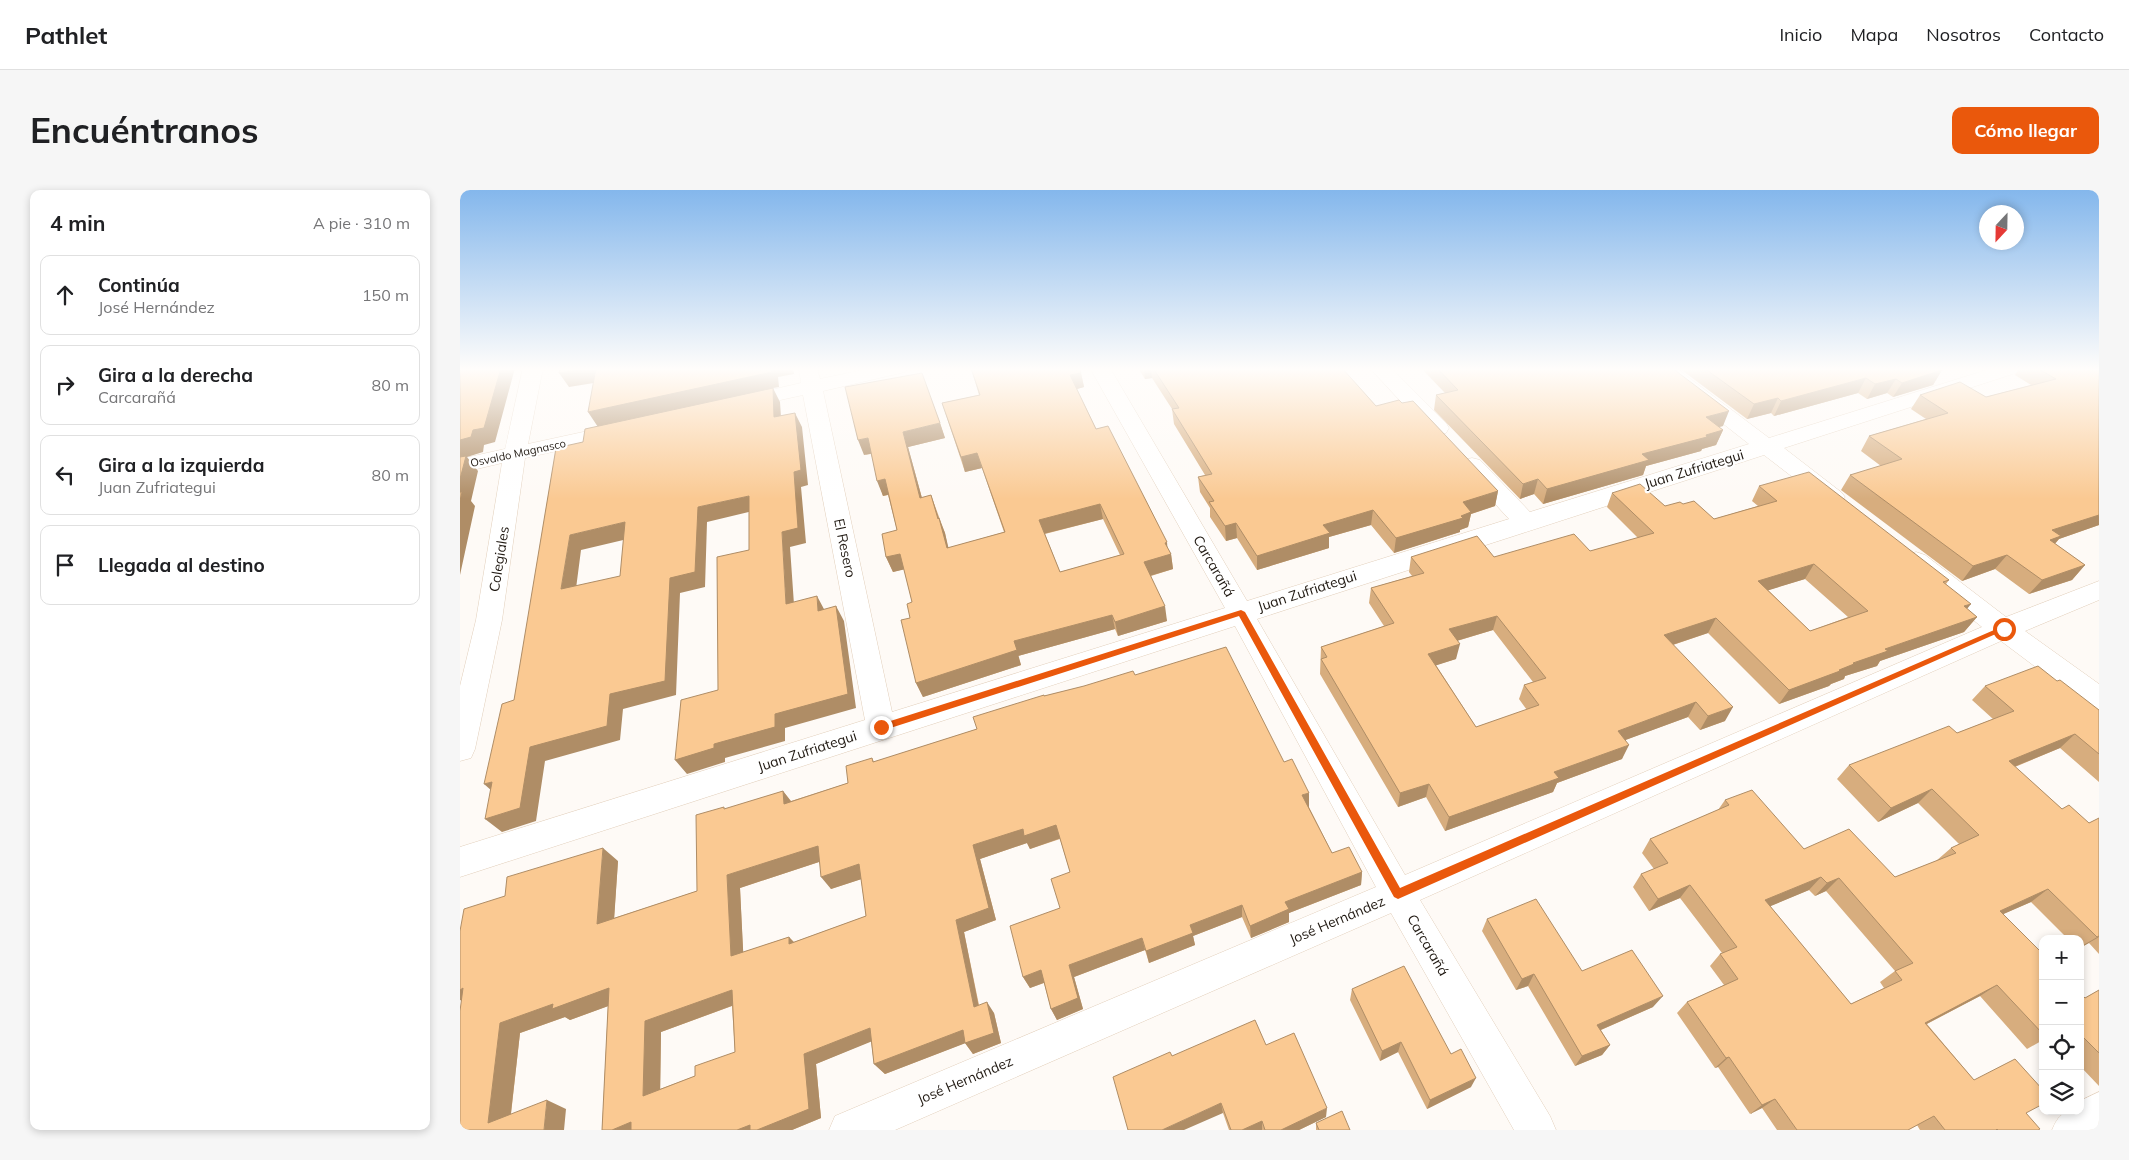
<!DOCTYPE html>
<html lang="es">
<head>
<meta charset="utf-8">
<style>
  :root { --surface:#fff; --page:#f6f6f6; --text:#202124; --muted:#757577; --line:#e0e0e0; --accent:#ea580c }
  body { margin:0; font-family:Mulish,sans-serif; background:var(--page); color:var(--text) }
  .controls { position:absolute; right:15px; bottom:15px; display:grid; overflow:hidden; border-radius:10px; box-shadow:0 2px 8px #0003 }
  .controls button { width:45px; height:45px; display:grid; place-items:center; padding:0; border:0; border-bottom:1px solid var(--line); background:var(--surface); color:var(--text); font:25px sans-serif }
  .compass { position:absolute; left:1519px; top:15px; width:45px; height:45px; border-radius:50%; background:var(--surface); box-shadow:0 2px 8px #0003; rotate:202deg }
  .stop { position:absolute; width:15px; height:15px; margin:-11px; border:4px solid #ea580c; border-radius:50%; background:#fff }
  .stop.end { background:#ea580c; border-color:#fff; box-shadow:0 1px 5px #0008 }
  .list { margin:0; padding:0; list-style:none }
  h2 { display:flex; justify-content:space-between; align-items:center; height:65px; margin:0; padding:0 20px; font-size:21px }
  h2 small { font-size:16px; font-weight:400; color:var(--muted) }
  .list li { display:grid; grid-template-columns:32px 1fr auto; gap:15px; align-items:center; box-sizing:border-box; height:80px; margin:0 10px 10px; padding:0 10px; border:1px solid var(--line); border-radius:10px }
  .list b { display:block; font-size:19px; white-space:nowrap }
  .list p { margin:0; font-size:16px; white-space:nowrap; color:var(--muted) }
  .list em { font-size:16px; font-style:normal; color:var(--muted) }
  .icon { flex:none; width:28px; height:28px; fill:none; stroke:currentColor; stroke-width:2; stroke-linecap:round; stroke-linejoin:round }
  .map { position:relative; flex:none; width:1639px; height:940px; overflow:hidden; border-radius:10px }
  header { display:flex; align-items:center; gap:30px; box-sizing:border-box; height:70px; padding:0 25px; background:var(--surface); border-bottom:1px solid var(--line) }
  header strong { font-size:24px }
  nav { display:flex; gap:28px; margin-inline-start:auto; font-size:18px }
  .intro { display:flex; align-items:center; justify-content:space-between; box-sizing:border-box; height:120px; padding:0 30px }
  h1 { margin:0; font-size:35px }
  .button { padding:12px 22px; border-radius:10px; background:var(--accent); color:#fff; font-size:18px; font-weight:700 }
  main { display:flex; gap:30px; padding:0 30px }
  aside { flex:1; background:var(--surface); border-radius:10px; box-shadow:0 2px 8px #0003 }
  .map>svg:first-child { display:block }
</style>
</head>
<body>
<header>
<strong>Pathlet</strong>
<nav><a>Inicio</a><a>Mapa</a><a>Nosotros</a><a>Contacto</a></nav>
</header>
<div class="intro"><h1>Encuéntranos</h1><a class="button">Cómo llegar</a></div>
<main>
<aside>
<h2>4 min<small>A pie · 310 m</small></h2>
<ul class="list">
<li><svg class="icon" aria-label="ahead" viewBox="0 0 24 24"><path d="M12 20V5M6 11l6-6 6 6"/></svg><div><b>Continúa</b><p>José Hernández</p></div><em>150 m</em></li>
<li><svg class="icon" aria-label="right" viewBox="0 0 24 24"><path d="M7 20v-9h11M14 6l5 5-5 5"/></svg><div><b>Gira a la derecha</b><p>Carcarañá</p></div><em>80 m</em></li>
<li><svg class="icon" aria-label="left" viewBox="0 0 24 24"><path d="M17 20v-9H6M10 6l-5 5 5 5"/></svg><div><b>Gira a la izquierda</b><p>Juan Zufriategui</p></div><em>80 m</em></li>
<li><svg class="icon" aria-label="arrive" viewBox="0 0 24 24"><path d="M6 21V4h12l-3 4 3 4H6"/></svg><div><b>Llegada al destino</b></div></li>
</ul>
</aside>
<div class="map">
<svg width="1639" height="940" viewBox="0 0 1639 940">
  <rect width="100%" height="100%" fill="#fefaf6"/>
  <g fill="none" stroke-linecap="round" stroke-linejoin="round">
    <defs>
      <path id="minor" d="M63,178H83L68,254L160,234L168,235L171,240L168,245L65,268L42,430L15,559L11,568L0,571V496L16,430L42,273L0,283V269L45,259Z
        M339,178H357L360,189L412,178H448L445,182L363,201L432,522L765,418L630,178H650L787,411L1049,329L1004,280L1001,275L1004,270L1012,268L1020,270L1070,322L1289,254L1197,182L1194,178H1216L1309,248L1533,178H1562L1559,182L1324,258L1381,302L1385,307L1381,312L1373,314L1365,312L1304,265L797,429L945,685L1522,437L1447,377L1444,371L1447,365L1456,362L1465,365L1546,427L1639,391V410L1565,441L1639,494V520L1629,517L1541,451L960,710L1090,926L1096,940H1054L931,723L435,940H369L375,926L916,697L775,436L0,687V657L405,530L343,205L279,219L272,217L269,213L272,209L341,193Z
        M910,178H931L986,233L989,238L986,243L978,244L970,243Z
        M1639,902V940H1592C1599,924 1603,921 1620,921V911Z"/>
    </defs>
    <use href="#minor" stroke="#e2cfbb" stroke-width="1"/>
    <use href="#minor" fill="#fff" fill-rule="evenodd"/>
  </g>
  <path fill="#d7ad7e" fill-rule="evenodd" d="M511,178L621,183L624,197L617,199L636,239L711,364L713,379L691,386L707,431L658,446L655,439L558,466L561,475L463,507L456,493L450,428L452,412L444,379L433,382L426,367L437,340L428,305L423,306L411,264L404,265L480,233L485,248L448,257L462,308L471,305L485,343L488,358L544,342L522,278L505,282L482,213L519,205ZM643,329L660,365L600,382L585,344Z
    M678,178H882L916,216L1038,301L1035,316L1011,324L1008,337L1000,340V342L934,363L911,335L869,347V358L797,380L777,348L766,351L750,327V318L740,302L738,287L745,285L714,234L712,219L692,188L685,189Z
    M961,178H1212L1263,236L1258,237L1263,240L1256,255L1242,259L1241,261L1186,276L1183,285L1083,314L1074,304L1060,309L974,220L976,205L985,203Z
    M1219,178H1478L1482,180L1473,195L1433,207L1427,203L1407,209L1398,203L1314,226L1311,223L1287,229Z
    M1560,178H1639V335L1599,349L1595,354L1625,375L1612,390L1569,404L1535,379L1502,391L1381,300L1390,285L1421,276L1401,261L1409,246L1466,229L1451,219L1460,205L1526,207L1571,195L1555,185Z
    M1299,296L1489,390L1486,394L1507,419L1517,427L1504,442L1420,471L1417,476L1385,486L1384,489L1371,494L1369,496L1319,514L1248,443L1213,455L1265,531L1240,540L1228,527L1165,550L1162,569L1097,593L1093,602L985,641L966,607L938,617L860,484L861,457L924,436L909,413L911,398L952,386L949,382L951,367H1034L1130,361L1178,348L1147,317L1152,303L1205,316L1223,314L1254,329L1298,316L1292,311ZM1345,389L1388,427L1350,441L1308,400ZM1033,440L1073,492L1064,495L1059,509L1067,520L1016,537L976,475L996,469L997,451Z
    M675,485L824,572L849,617L872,663L902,682L901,695L829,723V732L791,748L782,727L733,746L735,755L689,773L685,760L614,787L623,819L597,830L591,819L584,793L570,798L563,787L600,718L610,682L600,649L570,659L567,653L520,669L536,730L504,742L519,815L534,823L541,853L513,864L505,853L425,884L414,874L411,851L356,874L361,928L332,940H142L148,816L110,830L105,827L60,843L51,924L106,919L0,940L2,810H0V741L45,706L158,671L154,728L237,701L266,619L323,601L331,611L388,593L412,568L414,572L517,539L584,506ZM359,672L371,699L401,689L406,726L334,752L329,747L283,762L280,698ZM272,816L275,862L235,886L200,899L201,842Z
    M1597,491L1639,520V592L1600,558L1555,577L1602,619L1629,633L1639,628V764L1629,753L1620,758V749H1608L1571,712L1543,724L1583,764V850L1567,859L1520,806L1467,834L1514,890L1566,923L1578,940H1460L1457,935L1448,940H1317L1302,918L1290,924L1258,877L1255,878L1217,823L1227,812L1264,795L1250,776L1260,764L1262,763L1220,708L1189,721L1173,697L1181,684L1194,679L1182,663L1190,649L1258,620L1265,610L1344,659L1435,687L1476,671L1491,658L1499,654L1458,613L1418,632L1377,589L1389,575L1497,543L1533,529L1512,510L1525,496ZM1349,700L1355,706L1366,701L1435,781L1420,792L1424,798L1391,814L1310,716Z
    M1027,729L1122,781L1193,817L1141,840L1150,855L1142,865L1115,876L1068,796L1056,800L1022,741Z
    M892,799L991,864L1011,897L967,919L938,862L920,871L890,810Z
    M1639,800V896L1620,876V803L1625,808Z
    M806,855L866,927L839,940H769L763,923L712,866Z
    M856,933L890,940H856Z"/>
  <path fill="#af8d66" d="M41,178H55L35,252L24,255L23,262L7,267L18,281L11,311L15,316L0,385V250L13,240Z
    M129,178H137L146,191L109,197L99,183Z
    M311,178H333L334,184L318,187L319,197L313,198L320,212L322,242L138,237L128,222Z
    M684,178H691L692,188L685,189Z
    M1482,180L1473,195L1433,207L1442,193Z
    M621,183L624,197L613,200L610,185Z
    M1406,188L1398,203L1314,226L1321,211Z
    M1436,189L1427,203L1407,209L1415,194Z
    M1318,208L1311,223L1287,229L1294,214Z
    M1269,221L1263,236L1240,242L1246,227Z
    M335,223L342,237L348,295L341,297L346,353L330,357L335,429L326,414L322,342L334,282Z
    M480,233L485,248L448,257L466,323L460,308L443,242Z
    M1263,240L1256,255L1242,259L1241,261L1186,276L1183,285L1083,314L1087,299L1182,264Z
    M408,248L414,263L404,265L398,250Z
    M517,263L522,278L505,282L501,267Z
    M425,289L431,304L423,306L417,291Z
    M1078,289L1074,304L1060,309L1063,294Z
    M1038,301L1035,316L1011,324L1008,337L1000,340V342L934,363L936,348L1003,312Z
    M471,305L483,341L479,328L485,343L492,373L487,358Z
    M289,306L297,320L247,332L245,397L220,403L216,505L163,519L160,550L85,571L76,631L42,642L25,629L70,557L150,504L210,388L238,317Z
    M640,314L643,329L583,344L579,330Z
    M913,320L911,335L869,347V358L797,380V366L863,335Z
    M1639,325V335L1599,349L1588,361L1592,340Z
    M165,332L176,347L121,360L114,414L101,399L110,345Z
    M776,333L777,348L766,351L765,336Z
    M707,352L708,365L711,364L713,379L686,387L684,372L705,353Z
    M440,364L446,379L433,382L426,367Z
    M1547,365L1535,379L1502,391L1513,376Z
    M1354,374L1345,389L1290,406L1298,391Z
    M1625,375L1612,390L1569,404L1582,390Z
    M357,406L365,421H358Z
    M1511,414L1499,429L1504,416Z
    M376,416L384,431L396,518L325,538V551L265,568V572L227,584L215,570L254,554L315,524Z
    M705,416L707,431L658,446L655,432Z
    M652,425L655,439L558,466L554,451Z
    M1037,426L1033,440L986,454L989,439Z
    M1517,427L1504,442L1420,471L1417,476L1385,486L1384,489L1371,494L1369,496L1319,514L1329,500L1379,480L1425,459Z
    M1256,428L1248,443L1197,460L1204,445Z
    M1000,454L996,469L965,479L968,464Z
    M557,460L561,475L463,507L456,493Z
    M1236,512L1228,527L1152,555L1158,541Z
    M1273,517L1265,531L1240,540L1248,526Z
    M1615,544L1600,558L1534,585L1549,571Z
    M1169,555L1162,569L1097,593L1093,602L985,641L989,627L1094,582Z
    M32,592L40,608L24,594Z
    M969,594L966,607L938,617L940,603Z
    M1472,599L1458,613L1418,632L1431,618Z
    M323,601L333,614H324Z
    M849,603V617L842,619V605Z
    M596,635L601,648L570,659L567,653L520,669L536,730L504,742L521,828L514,817L496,730L513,655L563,639Z
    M358,656L368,669L280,698L284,778L271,766L267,685Z
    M143,658L158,671L153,746L137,734Z
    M399,674L408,687L371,699L361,687Z
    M902,682L901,695L829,723V732L791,748L790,736L825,712Z
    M1361,687L1349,700L1294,723L1305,710Z
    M1379,688L1366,701L1355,706L1367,693Z
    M1230,695L1220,708L1189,721L1198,709Z
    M1588,699L1571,712L1523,733L1540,721Z
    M782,715V727L733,746L735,755L689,773L686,761L730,735Z
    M1639,746V747L1620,758V757Z
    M329,747L340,759L329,754Z
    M682,748L685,760L614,787L623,819L597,830L591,819L609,775Z
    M581,780L586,792L570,798L563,787Z
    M1074,784L1068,796L1056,800L1062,789Z
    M1537,795L1520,806L1449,843L1465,833Z
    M3,798L9,814L0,810V800Z
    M149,798L165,810L110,830L105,827L60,843L49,940L28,933L40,833L93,814Z
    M272,800L285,811L201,842L200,915L183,906L185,831Z
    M1203,806L1193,817L1129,845L1137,835Z
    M527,812L534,823L541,853L513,864L505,853Z
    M410,838L420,848L356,874L361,928L332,940H277L344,864Z
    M503,840L511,851L425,884L414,874Z
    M941,852L938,862L920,871L922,861Z
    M1150,855L1142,865L1115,876L1122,866Z
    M1269,867L1258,877L1255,878L1266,868Z
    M1016,888L1011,897L967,919L970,910Z
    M1315,909L1302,918L1290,924L1302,915Z
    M87,910L106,919L104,940H84Z
    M761,913L763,923L724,940H702Z
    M867,918L866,927L839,940H821Z
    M802,931V940H782Z
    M171,932L187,940H152Z"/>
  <path fill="#fac992" stroke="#af8d66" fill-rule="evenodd" d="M0,178H41L24,238L13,240L11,247L0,250Z
    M100,178H129L99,183Z
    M136,178H311L312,182L128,222Z
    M511,178H619L621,183L610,185L636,239L648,236L707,352L705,353L711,364L684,372L705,416L655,432L652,425L554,451L557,460L456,493L441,430L450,428L447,414L452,412L440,364L426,367L422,344L437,340L425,289L417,291L408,248L398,250L385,197L462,183L480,233L443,242L460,308L471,305L478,329L479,328L487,358L545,342L517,263L501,267L482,213L520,205ZM640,314L664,364L600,382L579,330Z
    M693,178H882L916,216L939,210L942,213L953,211L1038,301L1003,312L1011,322L1001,326L1003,328L936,348L913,320L863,335L870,343L797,366L776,333L765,336L749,312L754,311L738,287L752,284L712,219L719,218Z
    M977,178H1212L1269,221L1246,227L1263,240L1246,245L1247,247L1182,264L1189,270L1087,299L1078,289L1063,294L976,205L998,200Z
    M1244,178H1478L1482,180L1442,193L1436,189L1415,194L1406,188L1321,211L1318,208L1294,214Z
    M1577,178H1639V325L1592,340L1601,346L1590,350L1625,375L1582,390L1547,365L1513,376L1390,285L1442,269L1409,246L1488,223L1460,205L1500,192L1526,207L1596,189Z
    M313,198L314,227L335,223L341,280L334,282L338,338L322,342L326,414L357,406L358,421L376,416L388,504L315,524V537L254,554V558L215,570L221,510L258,500L257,367L289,360V306L238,317L235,382L210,388L205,491L150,504L147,536L70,557L60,618L25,629L32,592L24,594L42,514L54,510L96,258L123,252L125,239ZM165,332L160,386L101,399L110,345Z
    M6,266L0,289V267Z
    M1349,282L1489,390L1483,392L1511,414L1504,416L1517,427L1425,459L1428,461L1393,473L1394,474L1379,480L1380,481L1329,500L1256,428L1204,445L1273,517L1248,526L1236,512L1158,541L1169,555L1094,582L1099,588L989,627L969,594L940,603L861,469L867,467L861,457L934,433L911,398L964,383L951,367L1017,346L1034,367L1114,344L1130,361L1194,343L1152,303L1180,294L1205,316L1220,312L1223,314L1234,311L1254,329L1317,311L1299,296ZM1354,374L1408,421L1350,441L1298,391ZM1037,426L1086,488L1064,495L1079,515L1016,537L968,464L1000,454L989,439Z
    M0,302H2L0,311Z
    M766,457L824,572L832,569L849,603L842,605L872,663L889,657L902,682L825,712L829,719L790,736L782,715L730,735L733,743L686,761L682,748L609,775L618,808L591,819L581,780L563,787L550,736L600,718L591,689L610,682L596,635L564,646L563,639L513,655L529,718L496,730L514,817L527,812L534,843L505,853L503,840L414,874L410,838L344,864L349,919L297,940H290V935L277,940H171V932L152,940H142L149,798L92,819L93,814L40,833L28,933L87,910L84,940H0V821L3,798L0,800V741L4,719L45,706L47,687L143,658L137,734L237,701L236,625L264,617V619L323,601L324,614L388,593L386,576L412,568L413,572L517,539L513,527L584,505V506L624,496L673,481L675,485ZM358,656L361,687L399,674L406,726L329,754V747L271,766L267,685ZM272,800L275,862L235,876V886L183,906L185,831Z
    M1578,476L1597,491L1600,490L1639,520V564L1615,544L1549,571L1602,619L1609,615L1629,633L1639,628V746L1637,747L1588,699L1540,721L1583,764V844L1537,795L1465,833L1514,890L1555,869L1583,900V914L1566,923L1580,939L1578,940H1538L1537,939L1536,940H1485L1474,926L1448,940H1337L1315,909L1302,915L1269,867L1266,868L1227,812L1278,789L1260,764L1277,757L1230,695L1198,709L1181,684L1208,673L1190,649L1269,615L1265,610L1292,600L1344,659L1389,639L1435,687L1496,663L1491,658L1519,645L1472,599L1431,618L1389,575L1489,536L1497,543L1554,521L1525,496ZM1361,687L1367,693L1379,688L1453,773L1435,781L1442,790L1391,814L1305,710Z
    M1076,709L1122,781L1172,760L1203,806L1137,835L1150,855L1122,866L1074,784L1062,789L1027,729Z
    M944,776L991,864L1001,859L1016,888L970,910L941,852L922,861L892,799Z
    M1639,800V863L1620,844V803L1625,808Z
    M795,830L806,855L834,843L867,918L821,940H805L802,931L782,940H771L761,913L702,940H668L653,887L710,862L712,866Z
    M882,921L890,940H859L856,933Z"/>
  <linearGradient id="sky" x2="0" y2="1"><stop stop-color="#84b7ec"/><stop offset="0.58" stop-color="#fffdfb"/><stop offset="1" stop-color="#fffdfb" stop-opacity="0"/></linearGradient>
  <rect width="1639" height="309" fill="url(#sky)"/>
  <path fill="#ea580c" d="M781,420L785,422L940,698L1541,437L1544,436L1547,439L938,709L934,707L779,426L421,541L417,537L421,534Z"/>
  <g text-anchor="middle" stroke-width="4.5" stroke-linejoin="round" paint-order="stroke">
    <g font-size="11" fill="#201912" stroke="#fff">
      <text transform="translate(58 263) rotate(-12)" y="4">Osvaldo Magnasco</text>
    </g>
    <g font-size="14" fill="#201912" stroke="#fff">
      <text transform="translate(1234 279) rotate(-17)" y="5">Juan Zufriategui</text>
      <text transform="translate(385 358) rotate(78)" y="5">El Resero</text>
      <text transform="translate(39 369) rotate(-81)" y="5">Colegiales</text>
      <text transform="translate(754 376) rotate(60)" y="5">Carcarañá</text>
      <text transform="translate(847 401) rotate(-18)" y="5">Juan Zufriategui</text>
      <text transform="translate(347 561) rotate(-18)" y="5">Juan Zufriategui</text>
      <text transform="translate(877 730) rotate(-23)" y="5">José Hernández</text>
      <text transform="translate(968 755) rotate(60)" y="5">Carcarañá</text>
      <text transform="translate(505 890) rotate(-23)" y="5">José Hernández</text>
    </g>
  </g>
</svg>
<div class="controls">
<button>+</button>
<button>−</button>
<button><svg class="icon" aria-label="locate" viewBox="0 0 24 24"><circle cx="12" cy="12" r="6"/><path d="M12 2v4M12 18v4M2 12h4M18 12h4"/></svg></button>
<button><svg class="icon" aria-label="layers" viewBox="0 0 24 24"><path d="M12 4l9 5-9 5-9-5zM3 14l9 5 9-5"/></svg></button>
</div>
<svg class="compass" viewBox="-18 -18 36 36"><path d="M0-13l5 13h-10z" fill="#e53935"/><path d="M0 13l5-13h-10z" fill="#757577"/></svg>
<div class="stop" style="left:1544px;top:439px"></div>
<div class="stop end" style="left:421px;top:537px"></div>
</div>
</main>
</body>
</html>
